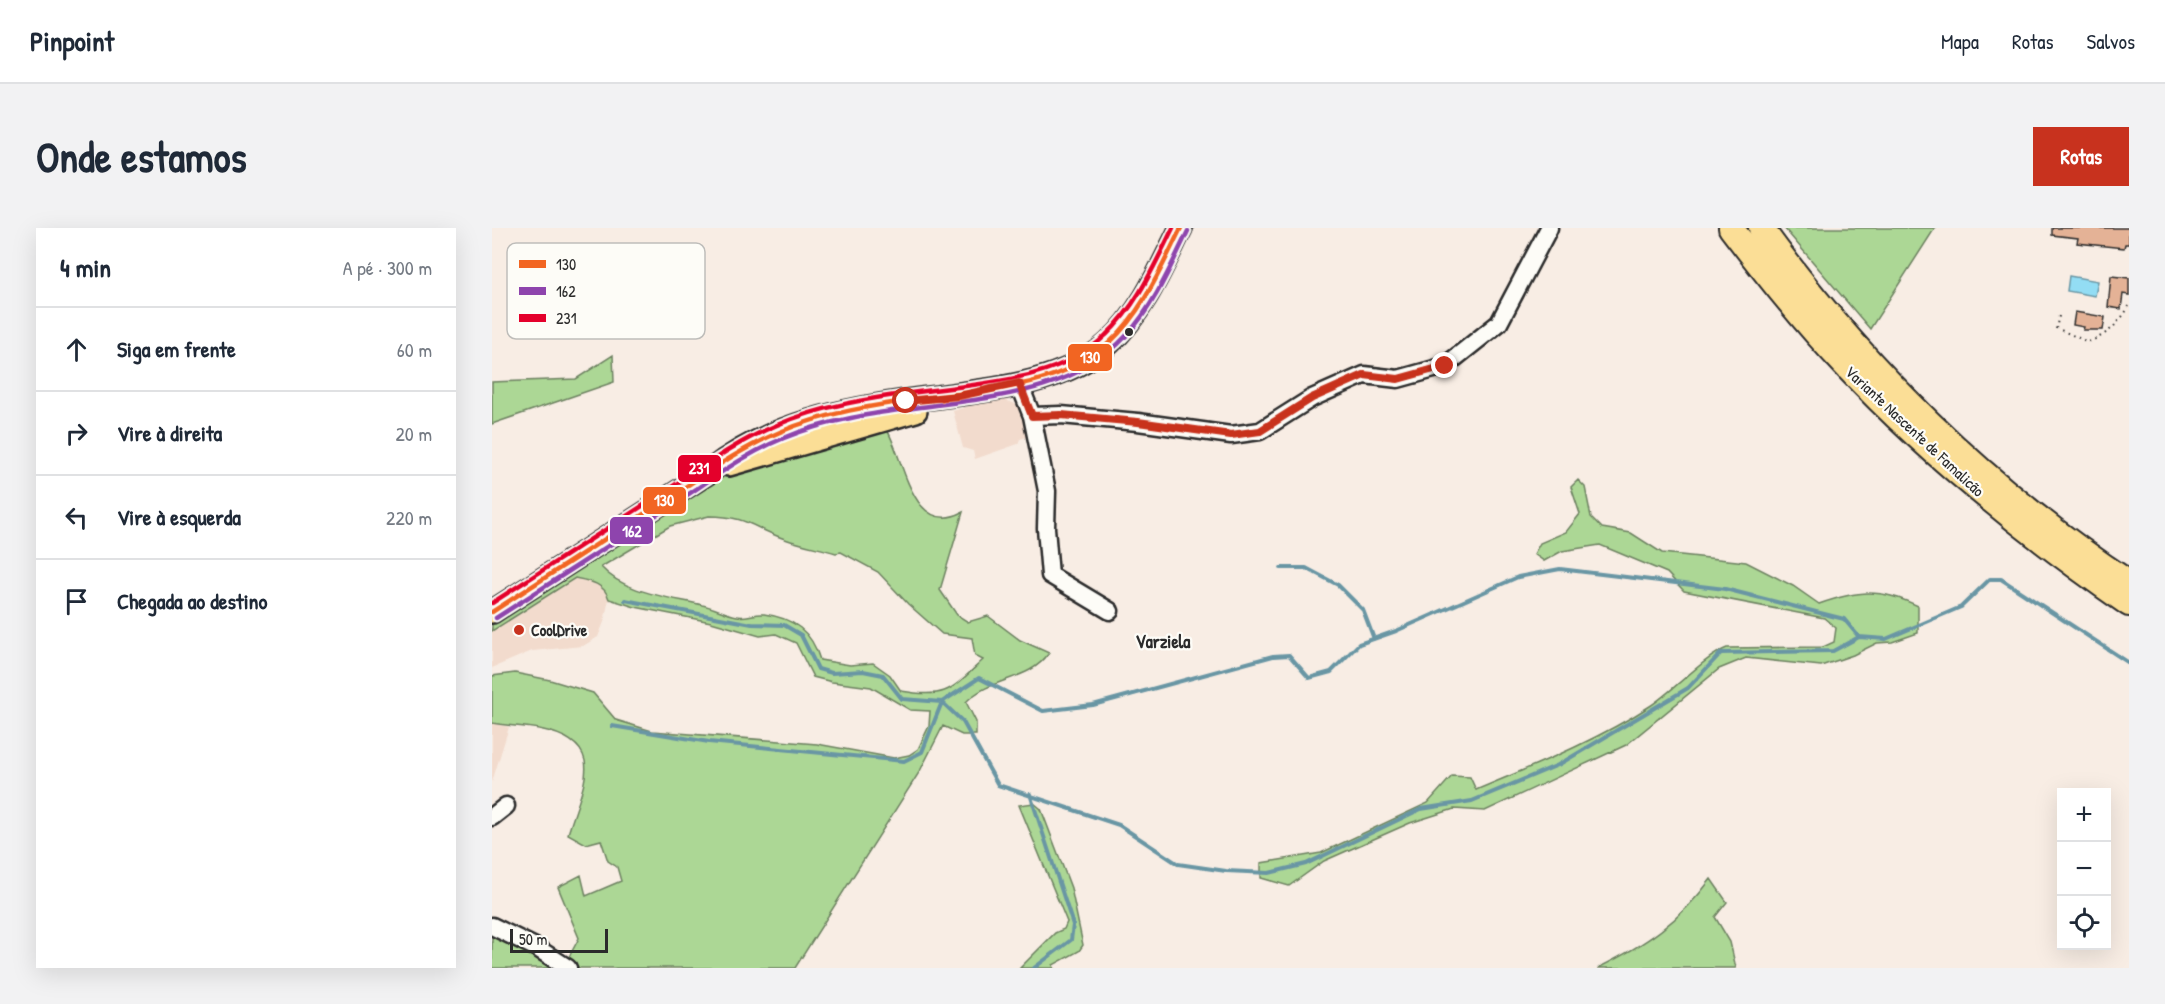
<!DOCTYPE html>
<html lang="pt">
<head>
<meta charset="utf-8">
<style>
  :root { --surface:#fff; --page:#f2f2f3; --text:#1f2937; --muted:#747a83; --line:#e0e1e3; --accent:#c8321e }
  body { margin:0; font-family:"Patrick Hand",sans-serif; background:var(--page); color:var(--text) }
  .controls { position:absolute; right:18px; bottom:18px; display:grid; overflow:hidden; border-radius:0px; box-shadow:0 6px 24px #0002 }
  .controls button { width:54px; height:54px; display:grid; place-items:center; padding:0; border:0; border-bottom:2px solid var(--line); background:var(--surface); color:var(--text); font:30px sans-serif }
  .scale { position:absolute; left:18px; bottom:15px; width:98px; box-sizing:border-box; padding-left:6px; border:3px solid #2b2b2b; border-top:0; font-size:16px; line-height:21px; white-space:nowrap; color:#2b2b2b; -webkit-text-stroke:4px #fdfcf7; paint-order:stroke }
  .stop { position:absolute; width:18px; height:18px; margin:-14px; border:4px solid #c8321e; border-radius:50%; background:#fff }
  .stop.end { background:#c8321e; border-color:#fff; box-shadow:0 2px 6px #0008 }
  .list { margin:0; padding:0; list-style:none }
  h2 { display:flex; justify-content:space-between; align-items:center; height:78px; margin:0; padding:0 24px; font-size:26px }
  h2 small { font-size:20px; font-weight:400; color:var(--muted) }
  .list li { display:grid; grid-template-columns:39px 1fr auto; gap:18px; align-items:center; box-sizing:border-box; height:84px; padding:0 24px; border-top:2px solid var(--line) }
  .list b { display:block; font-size:22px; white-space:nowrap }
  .list em { font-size:20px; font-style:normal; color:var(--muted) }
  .icon { flex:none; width:33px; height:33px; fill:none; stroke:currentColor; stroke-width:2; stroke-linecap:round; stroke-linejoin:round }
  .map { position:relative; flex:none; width:1637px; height:740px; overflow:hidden; border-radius:0px }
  header { display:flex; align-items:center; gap:36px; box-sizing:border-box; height:84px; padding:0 30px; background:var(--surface); border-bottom:2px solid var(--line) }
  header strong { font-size:28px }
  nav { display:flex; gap:33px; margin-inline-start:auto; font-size:21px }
  .intro { display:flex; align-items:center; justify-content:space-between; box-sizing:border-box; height:144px; padding:0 36px }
  h1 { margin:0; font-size:42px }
  .button { padding:15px 27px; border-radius:0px; background:var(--accent); color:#fff; font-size:21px; font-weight:700 }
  main { display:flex; gap:36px; padding:0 36px }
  aside { flex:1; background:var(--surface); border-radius:0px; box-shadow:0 6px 24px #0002 }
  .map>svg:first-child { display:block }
</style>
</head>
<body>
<header>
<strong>Pinpoint</strong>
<nav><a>Mapa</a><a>Rotas</a><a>Salvos</a></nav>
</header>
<div class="intro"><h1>Onde estamos</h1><a class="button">Rotas</a></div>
<main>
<aside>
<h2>4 min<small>A pé · 300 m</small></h2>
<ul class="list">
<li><svg class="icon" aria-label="ahead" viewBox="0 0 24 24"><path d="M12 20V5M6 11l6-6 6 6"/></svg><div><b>Siga em frente</b></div><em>60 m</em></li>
<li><svg class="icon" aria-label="right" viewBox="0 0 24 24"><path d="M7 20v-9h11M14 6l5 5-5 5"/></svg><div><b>Vire à direita</b></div><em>20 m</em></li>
<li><svg class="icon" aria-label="left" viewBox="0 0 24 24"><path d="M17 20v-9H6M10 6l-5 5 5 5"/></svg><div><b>Vire à esquerda</b></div><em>220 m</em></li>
<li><svg class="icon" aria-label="arrive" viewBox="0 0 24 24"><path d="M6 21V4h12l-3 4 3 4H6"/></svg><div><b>Chegada ao destino</b></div></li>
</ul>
</aside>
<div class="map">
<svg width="1637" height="740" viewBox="0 0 1637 740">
  <rect width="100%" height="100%" fill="#f8ede4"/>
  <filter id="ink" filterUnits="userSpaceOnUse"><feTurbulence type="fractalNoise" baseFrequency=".0167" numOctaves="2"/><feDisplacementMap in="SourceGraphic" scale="12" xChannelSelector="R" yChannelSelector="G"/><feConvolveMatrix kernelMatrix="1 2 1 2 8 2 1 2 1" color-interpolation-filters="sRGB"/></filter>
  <g filter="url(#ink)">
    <path fill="#f2dbcd" d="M506,169L528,178L538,208L528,211L526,216L483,231L481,223L471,220L461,183Z
      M82,350L102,354L114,362L117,371L112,394L106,409L91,418L40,423L0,440V403Z
      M0,495L17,499L0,554Z"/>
    <path fill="#acd795" stroke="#6c8160" stroke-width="1.5" fill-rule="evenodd" d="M1292,0H1443L1378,101Z
      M121,127L122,154L0,196V154L84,151Z
      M394,200C412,228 419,311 471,284L448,362L465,387L476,394L496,388L528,412L557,425C537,454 500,448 474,474L484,494V507H470L451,498L428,543L303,740H87L77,729L87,710L66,659L89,647L94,668L129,653L125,639L116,633L109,612L94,616L76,606C91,556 118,515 47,501C31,498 16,498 0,495V448L23,445L58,452L101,465L124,492L160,503L325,516L402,530L417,527L426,521L437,498L438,483L418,482L379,459L340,454L321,449L304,415L284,406L268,408L219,394L143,379L117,371C112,355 98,353 83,350L0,403V393L216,255L261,234ZM217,288C255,288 261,300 293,311C310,317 327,320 344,325L349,324L386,344L416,376L450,406L480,410L483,428L491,432C459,462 455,471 409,463L398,447L381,435L358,437L328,432C320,404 302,390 272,386C263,385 254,390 245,388C233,386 222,379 210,377C177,369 132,365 109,339L178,298Z
      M1086,252L1093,259L1099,289L1110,300L1139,305L1170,325L1254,334L1301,358L1327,376C1366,362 1388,360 1426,378V405L1400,414L1385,415L1361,427L1329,438L1254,430L1227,441L1134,517L993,583L962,581L918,595L832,633L797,658L769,650V635L829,625L936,575L960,548L978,549L984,562C1043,537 1104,513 1158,478C1180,464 1213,428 1235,420L1331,419L1342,414L1344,400L1332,390L1192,363L1175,345L1108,317L1070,323L1052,333L1042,326L1048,315L1074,304L1088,286L1079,259Z
      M542,575L549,581L579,660L591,717L587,723L561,737L562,740H528L563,705L572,701L575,694L527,577Z
      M1219,651L1235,674L1223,689L1238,714L1244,740H1106C1154,716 1187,694 1219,651Z
      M0,707L59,736L64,740H0Z"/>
    <path fill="#93ddf4" stroke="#6996a4" stroke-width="1.5" d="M1577,48L1606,53L1603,68L1575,63Z"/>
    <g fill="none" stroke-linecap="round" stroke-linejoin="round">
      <path stroke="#6996a4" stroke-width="4" d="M789,340H814L846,357L871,382L882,411
        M133,372L260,396L292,397L309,407L326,441L340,445L371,443L391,447L410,471L450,474L487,450L551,483L601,477L781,428L797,427L817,450L839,444L867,416L904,403L1026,349L1068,341L1233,361L1352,391L1367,409L1394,411L1469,379L1498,351H1509L1637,435
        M120,498L217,514L412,533L430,524L450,474L471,494L506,557L627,597L686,636L734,643L777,645L814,636L929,581L980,573L1066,537L1196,460L1229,425L1341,423L1367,409
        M538,566L581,697L579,712L542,740"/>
    </g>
    <path fill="#e4b296" stroke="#2b2b2b" stroke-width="1.5" d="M1560,0H1637V16H1633L1632,20L1585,15L1586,10L1560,7Z
      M1619,48L1637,50V67L1631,66L1629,81L1616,79Z
      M1583,84L1613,89L1611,102H1591L1592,99L1581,97Z"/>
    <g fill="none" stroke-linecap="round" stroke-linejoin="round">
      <defs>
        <path id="minor" d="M527,155L540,188L569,187L646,194L739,207L768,203L820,170L872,147L906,151L953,138L1007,95L1057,0
          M540,188L555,263L554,300L558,347L618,383
          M0,589L14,578
          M0,698L45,720L76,740"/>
        <path id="major" d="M237,237L424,183
          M0,384L217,244C277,196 353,181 429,171C488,163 571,158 617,115C651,84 669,40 689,0"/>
        <path id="highway" d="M1239,0C1275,47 1311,93 1352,136C1437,227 1535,305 1637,376
          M1269,0C1369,138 1494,261 1637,355"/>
      </defs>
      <use href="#minor" stroke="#2b2b2b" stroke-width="21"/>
      <use href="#major" stroke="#2b2b2b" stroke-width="26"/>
      <use href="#highway" stroke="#2b2b2b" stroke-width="28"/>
      <path stroke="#2b2b2b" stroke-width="2" stroke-dasharray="1.5 4.5" stroke-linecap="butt" d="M1567,88L1564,100L1596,114C1614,108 1628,95 1637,78"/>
      <use href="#minor" stroke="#fdfcf7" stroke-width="16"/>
      <use href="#major" stroke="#fbde96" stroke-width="21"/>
      <use href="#highway" stroke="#fbde96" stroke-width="24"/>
      <defs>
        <path id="bus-1" d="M0,384C58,346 117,309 175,271C212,247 247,221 288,204C332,185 382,177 429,171C493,162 567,160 617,115C651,84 669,40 689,0"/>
        <path id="bus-2" d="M4,390C64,352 123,313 183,275C219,252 252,226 292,210C335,192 382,185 429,179C500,169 582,165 634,108C662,78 678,40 696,3"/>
        <path id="bus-3" d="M0,375C57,338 115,301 172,264C209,240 244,214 285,197C329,178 378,170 426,164C488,155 566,154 614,107C645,78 662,38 681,0"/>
      </defs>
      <use href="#bus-1" stroke="#fdfcf7" stroke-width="9"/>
      <use href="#bus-2" stroke="#fdfcf7" stroke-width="9"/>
      <use href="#bus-3" stroke="#fdfcf7" stroke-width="9"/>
      <use href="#bus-1" stroke="#f26522" stroke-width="4.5"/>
      <use href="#bus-2" stroke="#8e44ad" stroke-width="4.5"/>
      <use href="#bus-3" stroke="#e4002b" stroke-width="4.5"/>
    </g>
  </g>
  <g fill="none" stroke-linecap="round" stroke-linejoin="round" filter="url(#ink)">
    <path stroke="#c8321e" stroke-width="8" d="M414,173L467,168L527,155L540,188L569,187L646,194L739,207L768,203L820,170L872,147L906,151L953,138"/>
  </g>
  <circle fill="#2b2b2b" stroke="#fdfcf7" stroke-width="2" cx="637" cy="104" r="5"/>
  <circle fill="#c8321e" stroke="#fdfcf7" stroke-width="2" cx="27" cy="402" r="6"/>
  <g text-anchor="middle" stroke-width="4.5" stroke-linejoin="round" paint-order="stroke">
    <g font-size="16" fill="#2b2b2b" stroke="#fdfcf7">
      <text transform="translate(1423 203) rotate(43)" y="6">Variante Nascente de Famalicão</text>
    </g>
    <g font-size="16" font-weight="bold" fill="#2b2b2b" stroke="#fdfcf7" text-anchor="start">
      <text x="39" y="408">CoolDrive</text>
    </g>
    <g font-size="18" font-weight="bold" fill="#2b2b2b" stroke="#fdfcf7">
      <text x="671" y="420">Varziela</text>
    </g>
  </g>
  <rect x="15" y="15" width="198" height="96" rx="9" fill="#fdfcf7" stroke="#bebdba" stroke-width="1.5"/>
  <rect x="27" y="32" width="27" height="8" fill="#f26522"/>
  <rect x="27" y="59" width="27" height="8" fill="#8e44ad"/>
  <rect x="27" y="86" width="27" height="8" fill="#e4002b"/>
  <g font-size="16" fill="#2b2b2b">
    <text x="64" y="42">130</text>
    <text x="64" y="69">162</text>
    <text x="64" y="96">231</text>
  </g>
  <g stroke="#fdfcf7" stroke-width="2">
    <rect x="575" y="115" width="46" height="29" rx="6" fill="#f26522"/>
    <rect x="185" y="226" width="45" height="29" rx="6" fill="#e4002b"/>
    <rect x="150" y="258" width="45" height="29" rx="6" fill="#f26522"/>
    <rect x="117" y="288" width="45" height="29" rx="6" fill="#8e44ad"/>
  </g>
  <g font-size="16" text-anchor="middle" font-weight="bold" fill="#fff">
    <text x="598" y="135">130</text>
    <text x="207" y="246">231</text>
    <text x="172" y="278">130</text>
    <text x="140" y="309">162</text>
  </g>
</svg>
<div class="controls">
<button>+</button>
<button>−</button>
<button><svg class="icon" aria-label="locate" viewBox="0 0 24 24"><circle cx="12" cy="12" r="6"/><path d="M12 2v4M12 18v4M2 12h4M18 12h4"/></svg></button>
</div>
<div class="scale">50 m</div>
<div class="stop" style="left:414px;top:173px"></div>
<div class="stop end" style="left:953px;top:138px"></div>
</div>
</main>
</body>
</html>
